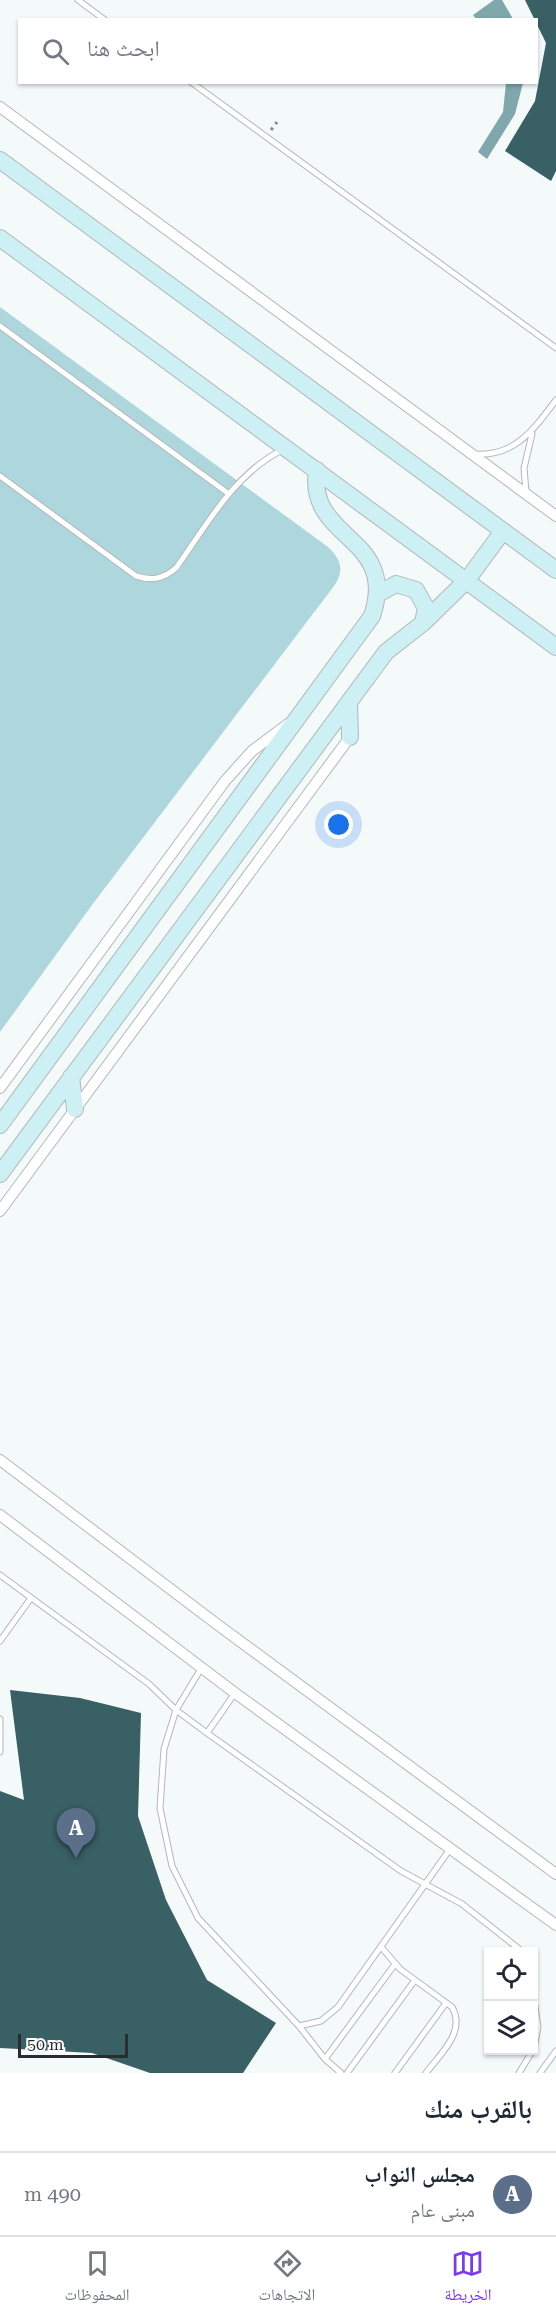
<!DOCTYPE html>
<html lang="ar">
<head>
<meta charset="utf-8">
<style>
  :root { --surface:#fff; --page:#f2f2f3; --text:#1f2937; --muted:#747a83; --line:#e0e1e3; --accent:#7c3aed }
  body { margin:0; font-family:"Roboto Serif","Noto Naskh Arabic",serif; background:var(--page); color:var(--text); direction:rtl }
  .controls { position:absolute; right:18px; bottom:18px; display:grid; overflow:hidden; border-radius:0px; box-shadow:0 2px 4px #0004 }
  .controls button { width:54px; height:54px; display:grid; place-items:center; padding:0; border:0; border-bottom:2px solid var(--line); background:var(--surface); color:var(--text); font:30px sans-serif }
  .scale { position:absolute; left:18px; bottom:15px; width:110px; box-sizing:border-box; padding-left:6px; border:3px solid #2a2c2d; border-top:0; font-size:16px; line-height:21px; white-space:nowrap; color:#2a2c2d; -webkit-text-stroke:4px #fff; paint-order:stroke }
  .you { position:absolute; left:339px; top:825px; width:21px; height:21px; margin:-15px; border:4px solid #fff; border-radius:50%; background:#1a73e8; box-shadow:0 0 0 9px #1a73e833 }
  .badge { display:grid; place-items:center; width:39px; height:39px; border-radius:50%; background:var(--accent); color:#fff; font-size:20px; font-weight:700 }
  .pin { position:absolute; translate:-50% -50px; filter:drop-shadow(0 2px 3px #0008) }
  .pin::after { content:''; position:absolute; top:32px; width:21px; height:18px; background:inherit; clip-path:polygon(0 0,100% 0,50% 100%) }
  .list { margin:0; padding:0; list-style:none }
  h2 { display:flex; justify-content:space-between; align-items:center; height:78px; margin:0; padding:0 24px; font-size:26px }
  h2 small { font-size:20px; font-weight:400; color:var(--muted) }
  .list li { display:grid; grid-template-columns:39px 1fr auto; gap:18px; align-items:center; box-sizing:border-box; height:84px; padding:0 24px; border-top:2px solid var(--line) }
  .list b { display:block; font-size:22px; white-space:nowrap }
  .list p { margin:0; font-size:20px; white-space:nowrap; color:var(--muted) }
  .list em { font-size:20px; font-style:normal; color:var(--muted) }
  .icon { flex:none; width:33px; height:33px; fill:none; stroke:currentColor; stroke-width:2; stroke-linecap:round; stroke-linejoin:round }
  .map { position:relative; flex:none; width:556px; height:2073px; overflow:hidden; direction:ltr }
  .search { position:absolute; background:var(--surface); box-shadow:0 2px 4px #0004; left:18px; right:18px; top:18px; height:66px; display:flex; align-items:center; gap:15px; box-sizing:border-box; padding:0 21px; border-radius:0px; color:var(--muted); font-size:22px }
  .sheet { height:162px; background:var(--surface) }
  nav { display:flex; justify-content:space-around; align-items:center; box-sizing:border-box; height:84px; border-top:2px solid var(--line); background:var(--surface); font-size:16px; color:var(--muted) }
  nav a { display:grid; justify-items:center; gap:3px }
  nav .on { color:var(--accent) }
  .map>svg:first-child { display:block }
</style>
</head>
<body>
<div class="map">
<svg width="556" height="2073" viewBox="0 0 556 2073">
  <rect width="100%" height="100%" fill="#f4f9fa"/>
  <path fill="#aed7dd" d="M0,307L328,547C341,559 345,571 334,586L92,905L0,1032Z"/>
  <path fill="#7fa7ac" d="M494,0H502L513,19H476L473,15Z
    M506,83H523L515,114L487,159L478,152L503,112Z"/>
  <path fill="#396065" d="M525,0H556V171L551,181L505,151L535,101L546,43Z
    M10,1690L80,1698L141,1713L138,1816L166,1900L207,1980L276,2023L243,2073H150L92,2053L0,2048V1791L24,1800Z"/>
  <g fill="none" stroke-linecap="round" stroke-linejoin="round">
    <defs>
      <path id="lane" d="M78,0L105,20
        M191,82L556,348
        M0,326L229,494
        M475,454C515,457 534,429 556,400
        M0,476L136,576C152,581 163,579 176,568C207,525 233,475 282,450
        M526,492L524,468L532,434
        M0,1575L149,1684L176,1710L207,1733L401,1871L462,1904L523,1952
        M0,1641L31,1598
        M202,1667L176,1710L164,1749L160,1808L172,1866L198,1918L299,2026L325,2059L341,2073
        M0,1719V1752
        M207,1733L235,1693
        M382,1948L400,1969L452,2007C466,2032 441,2053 426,2073
        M534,2000L538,2027L534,2048
        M299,2026L321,2021L338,2007L450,1849
        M325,2059L395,1964
        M347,2073L415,1980
        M395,2073L446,2003
        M519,2073L533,2050
        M540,2073L556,2051"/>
      <path id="street" d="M0,107L556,516
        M0,1088L225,781L252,751L288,724
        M0,1211L350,737
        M0,1460L222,1628L556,1874
        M0,1515L235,1693L556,1925"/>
      <path id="secondary" d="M0,160L556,570
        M0,238L556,647
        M378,594L396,584L416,590L426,608L423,623
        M349,702L350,737
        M71,1077L75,1109
        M0,1125L372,616C399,535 306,541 317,470
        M0,1174L386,652L423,623L467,580L503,531"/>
    </defs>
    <use href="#lane" stroke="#b2b7b8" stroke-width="7"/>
    <use href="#street" stroke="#b2b7b8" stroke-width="12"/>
    <use href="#secondary" stroke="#b2b7b8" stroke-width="18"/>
    <path stroke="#888b8c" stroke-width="3" stroke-dasharray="3 4.5" stroke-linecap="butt" d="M271,130L277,122"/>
    <use href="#lane" stroke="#fff" stroke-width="5"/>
    <use href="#street" stroke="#fff" stroke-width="10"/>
    <use href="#secondary" stroke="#cdf0f4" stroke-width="16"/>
  </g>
</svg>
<div class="controls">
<button><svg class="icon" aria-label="locate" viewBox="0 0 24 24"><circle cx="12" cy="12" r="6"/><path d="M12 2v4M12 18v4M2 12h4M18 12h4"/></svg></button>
<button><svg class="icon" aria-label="layers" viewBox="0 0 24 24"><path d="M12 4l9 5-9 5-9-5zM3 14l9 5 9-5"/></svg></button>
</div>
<div class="scale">50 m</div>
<div class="you"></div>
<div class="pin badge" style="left:76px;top:1858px;background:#5c6f8a">A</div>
<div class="search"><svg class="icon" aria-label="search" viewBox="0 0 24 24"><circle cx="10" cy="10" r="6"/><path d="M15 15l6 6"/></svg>ابحث هنا</div>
</div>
<section class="sheet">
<h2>بالقرب منك<small></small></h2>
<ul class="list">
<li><span class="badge" style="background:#5c6f8a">A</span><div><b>مجلس النواب</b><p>مبنى عام</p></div><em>490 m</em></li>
</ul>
</section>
<nav>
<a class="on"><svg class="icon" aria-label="map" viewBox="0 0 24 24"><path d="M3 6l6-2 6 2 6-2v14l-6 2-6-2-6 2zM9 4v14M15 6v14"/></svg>الخريطة</a>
<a><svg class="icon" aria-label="directions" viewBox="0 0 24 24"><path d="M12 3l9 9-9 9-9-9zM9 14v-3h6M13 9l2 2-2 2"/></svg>الاتجاهات</a>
<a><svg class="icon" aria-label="saved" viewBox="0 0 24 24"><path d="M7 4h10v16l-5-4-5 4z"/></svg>المحفوظات</a>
</nav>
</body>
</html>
